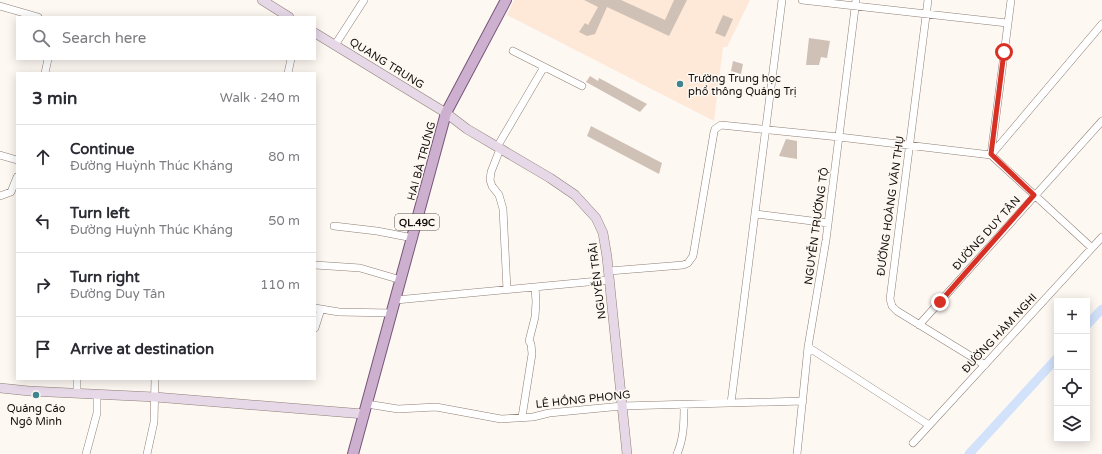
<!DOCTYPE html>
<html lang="en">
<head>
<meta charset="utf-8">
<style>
  :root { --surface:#fff; --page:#f2f2f3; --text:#2b2b33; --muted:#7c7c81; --line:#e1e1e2 }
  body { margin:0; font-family:"Varela Round",sans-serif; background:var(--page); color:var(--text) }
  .controls { position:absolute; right:12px; bottom:12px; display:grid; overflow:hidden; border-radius:0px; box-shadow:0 2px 10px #0003 }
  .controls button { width:36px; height:36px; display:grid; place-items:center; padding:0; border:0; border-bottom:1px solid var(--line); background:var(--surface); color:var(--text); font:20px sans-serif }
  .stop { position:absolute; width:12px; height:12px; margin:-9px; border:3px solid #d93025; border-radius:50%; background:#fff }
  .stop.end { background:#d93025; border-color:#fff; box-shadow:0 1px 4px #0008 }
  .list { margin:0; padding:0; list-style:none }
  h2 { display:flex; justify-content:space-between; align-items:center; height:52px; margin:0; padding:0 16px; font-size:17px }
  h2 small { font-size:13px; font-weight:400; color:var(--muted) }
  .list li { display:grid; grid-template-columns:26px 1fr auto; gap:12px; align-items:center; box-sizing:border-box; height:64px; padding:0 16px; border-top:1px solid var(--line) }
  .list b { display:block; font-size:15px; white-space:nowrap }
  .list p { margin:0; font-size:13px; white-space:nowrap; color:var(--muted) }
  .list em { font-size:13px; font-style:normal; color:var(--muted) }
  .icon { flex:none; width:22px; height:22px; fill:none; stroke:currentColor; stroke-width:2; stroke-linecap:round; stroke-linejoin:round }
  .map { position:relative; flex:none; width:1102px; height:454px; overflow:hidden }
  .search { position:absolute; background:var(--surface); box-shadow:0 2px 10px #0003; left:16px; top:16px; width:300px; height:44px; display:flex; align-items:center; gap:10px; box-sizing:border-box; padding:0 14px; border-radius:0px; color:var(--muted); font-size:15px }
  .panel { position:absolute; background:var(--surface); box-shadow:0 2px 10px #0003; left:16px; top:72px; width:300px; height:308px; border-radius:0px }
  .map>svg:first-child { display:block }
</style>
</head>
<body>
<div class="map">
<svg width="1102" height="454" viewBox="0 0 1102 454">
  <rect width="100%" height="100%" fill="#fef8f3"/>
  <path fill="#fee8d7" d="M514,0H750L727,47H723L714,121L507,15Z"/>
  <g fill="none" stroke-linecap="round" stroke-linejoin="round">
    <path stroke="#d2e2fb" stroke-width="9" d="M1087,325L1102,309
      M969,454L1057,358"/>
  </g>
  <path fill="#d0c1b6" d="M584,0H621L665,20L674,0H687L669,36L607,7L595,34L587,36L579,32L585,23L588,25L598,7Z
    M723,15L733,19L725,37L715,33Z
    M809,38L830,41L827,58L821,57L819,65H806Z
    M733,61L743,64L741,74L731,71Z
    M590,76L598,81L599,78L647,104L640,112L586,82Z
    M591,126L662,163L659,174L587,136Z
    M786,139L797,141V159L779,156Z"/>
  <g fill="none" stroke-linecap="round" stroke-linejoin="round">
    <defs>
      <path id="street" d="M802,0L1007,23
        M928,0L890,299L892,306L897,311L985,365
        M1011,0L991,155L1092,248
        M0,6L38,17
        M335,45L364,0
        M513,51L582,86
        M45,73L48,59
        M288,73L291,59
        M497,147L544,67
        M500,149L491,172L490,180L492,186L499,195L503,209L507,290
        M0,155L17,160
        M0,196L11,192L17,177
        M756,214L828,223
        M334,226L377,231L413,238
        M315,265L360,268L401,280
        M609,271L683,265L688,263L693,256L714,132L715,129L721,125L839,137L991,155L1102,24
        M396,300L609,280
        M315,308L339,312L392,313
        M919,325L1102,121
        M315,328L321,309
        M808,347L929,425
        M77,379V393
        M731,403L782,0
        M367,404L398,409L436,407L501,419L533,417L549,413L622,406L803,401
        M522,417L532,354L531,344L529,341L535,317L536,302L535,287
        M913,443L1102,237
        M86,454L97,413V394
        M147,454L154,422L155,379
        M677,454C684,438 684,422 684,404
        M797,454L808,347L826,240L856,0"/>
      <path id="secondary" d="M262,0L289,17
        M315,33L446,113L467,129L550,178L575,195L596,218L603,233L607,257L627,454
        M0,388L29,391L155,397L364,414"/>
      <path id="primary" d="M353,454L446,113L506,0"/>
    </defs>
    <use href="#street" stroke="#8e7f75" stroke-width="8"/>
    <use href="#secondary" stroke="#8e7f75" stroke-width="10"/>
    <use href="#primary" stroke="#765676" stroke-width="12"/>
    <use href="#street" stroke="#fff" stroke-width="7"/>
    <use href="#secondary" stroke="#e6d8e7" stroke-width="9"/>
    <use href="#primary" stroke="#cdb0d0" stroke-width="10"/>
  </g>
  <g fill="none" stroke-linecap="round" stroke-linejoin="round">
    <path stroke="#d93025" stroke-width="5" d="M940,302L1034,195L991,154L1004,52"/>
  </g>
  <g fill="#3f858f" stroke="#fef8f3" stroke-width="1.5">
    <circle cx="680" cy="84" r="4"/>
    <circle cx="36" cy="395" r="4"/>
  </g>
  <g text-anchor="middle" stroke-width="3" stroke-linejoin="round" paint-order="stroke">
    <rect fill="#fef8f3" stroke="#5a5450" stroke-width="1" x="395" y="214" width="44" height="16" rx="3"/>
    <g font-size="10" font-weight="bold" fill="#130e0a">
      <text x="417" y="226">QL.49C</text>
    </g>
    <g font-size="11" fill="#130e0a" stroke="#fef8f3">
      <text transform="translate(387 63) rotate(32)" y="4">QUANG TRUNG</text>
      <text transform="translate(421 161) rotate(-75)" y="4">HAI BÀ TRƯNG</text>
      <text transform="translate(890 206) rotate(-82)" y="4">ĐƯỜNG HOÀNG VĂN THỤ</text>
      <text transform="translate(816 226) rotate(-82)" y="4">NGUYỄN TRƯỜNG TỘ</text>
      <text transform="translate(986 233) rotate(-48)" y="4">ĐƯỜNG DUY TÂN</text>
      <text transform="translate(597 281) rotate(-97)" y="4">NGUYỄN TRÃI</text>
      <text transform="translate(999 333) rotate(-47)" y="4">ĐƯỜNG HÀM NGHI</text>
      <text transform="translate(583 399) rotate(-6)" y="4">LÊ HỒNG PHONG</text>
    </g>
    <g font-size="11" fill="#130e0a" stroke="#fef8f3" text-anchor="start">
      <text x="688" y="82">Trường Trung học<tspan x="688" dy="13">phổ thông Quảng Trị</tspan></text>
      <text x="36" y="412" text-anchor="middle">Quảng Cáo<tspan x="36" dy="13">Ngô Minh</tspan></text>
    </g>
  </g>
</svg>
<div class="controls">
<button>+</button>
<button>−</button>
<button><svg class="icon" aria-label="locate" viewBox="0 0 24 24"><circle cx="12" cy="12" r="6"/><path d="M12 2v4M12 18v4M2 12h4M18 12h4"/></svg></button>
<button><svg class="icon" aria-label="layers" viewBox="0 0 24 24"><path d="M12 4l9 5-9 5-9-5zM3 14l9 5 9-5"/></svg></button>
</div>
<div class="stop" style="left:1004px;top:52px"></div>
<div class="stop end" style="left:940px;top:302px"></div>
<div class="search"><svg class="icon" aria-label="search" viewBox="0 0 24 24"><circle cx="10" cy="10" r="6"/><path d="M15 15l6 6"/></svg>Search here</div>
<section class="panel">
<h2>3 min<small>Walk · 240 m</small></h2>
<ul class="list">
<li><svg class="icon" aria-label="ahead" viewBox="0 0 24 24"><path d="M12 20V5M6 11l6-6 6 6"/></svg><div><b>Continue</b><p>Đường Huỳnh Thúc Kháng</p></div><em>80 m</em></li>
<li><svg class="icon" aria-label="left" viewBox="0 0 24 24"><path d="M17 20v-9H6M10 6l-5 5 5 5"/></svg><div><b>Turn left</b><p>Đường Huỳnh Thúc Kháng</p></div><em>50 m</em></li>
<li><svg class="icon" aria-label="right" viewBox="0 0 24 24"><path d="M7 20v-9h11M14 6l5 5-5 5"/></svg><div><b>Turn right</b><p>Đường Duy Tân</p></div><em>110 m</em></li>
<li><svg class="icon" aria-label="arrive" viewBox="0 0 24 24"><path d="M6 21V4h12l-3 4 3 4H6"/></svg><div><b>Arrive at destination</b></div></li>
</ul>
</section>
</div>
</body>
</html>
